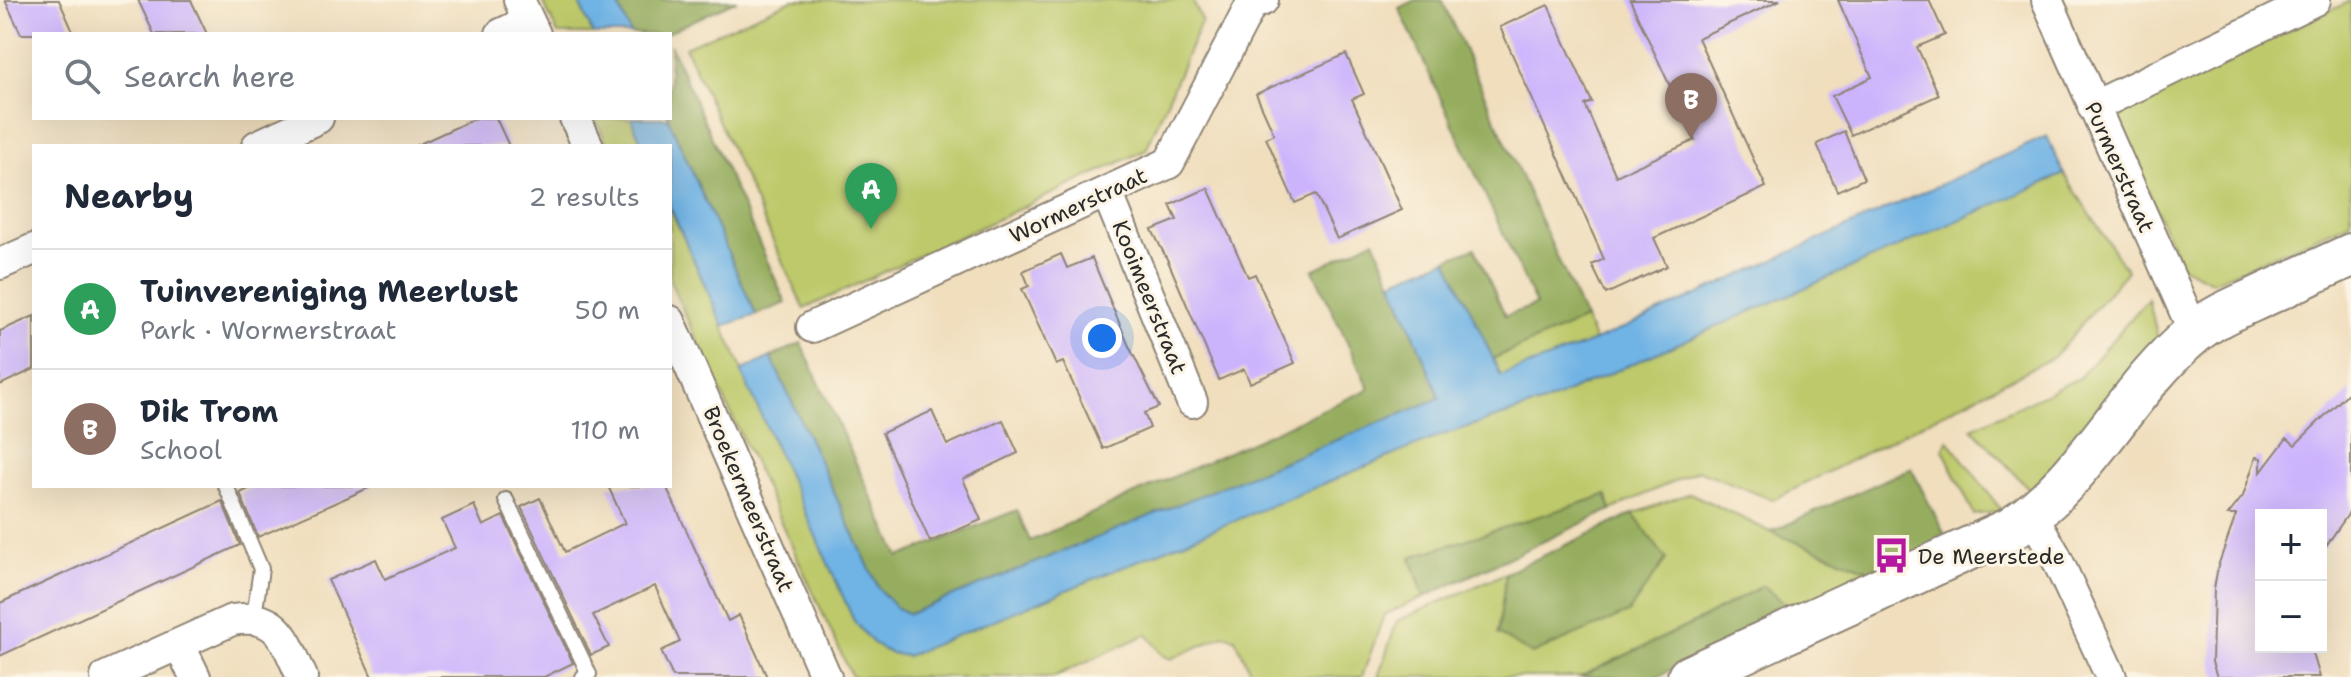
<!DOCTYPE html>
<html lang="en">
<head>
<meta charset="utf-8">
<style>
  :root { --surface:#fff; --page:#f2f2f3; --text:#1f2937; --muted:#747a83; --line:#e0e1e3; --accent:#b5179e }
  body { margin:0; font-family:"Shantell Sans",sans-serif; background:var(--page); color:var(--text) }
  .controls { position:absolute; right:24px; bottom:24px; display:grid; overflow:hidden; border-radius:0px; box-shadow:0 8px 32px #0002 }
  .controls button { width:72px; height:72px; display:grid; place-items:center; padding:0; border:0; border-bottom:2px solid var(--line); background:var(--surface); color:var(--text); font:40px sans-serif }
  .you { position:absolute; left:1102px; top:338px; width:28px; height:28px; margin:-20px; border:6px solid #fff; border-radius:50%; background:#1a73e8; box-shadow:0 0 0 12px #1a73e833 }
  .badge { display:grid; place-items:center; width:52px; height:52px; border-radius:50%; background:var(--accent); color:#fff; font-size:26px; font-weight:700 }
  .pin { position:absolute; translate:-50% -66px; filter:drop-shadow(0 2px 4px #0008) }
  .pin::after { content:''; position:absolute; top:42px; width:28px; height:24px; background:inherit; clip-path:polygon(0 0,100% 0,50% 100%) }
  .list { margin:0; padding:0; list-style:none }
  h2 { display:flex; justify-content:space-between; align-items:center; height:104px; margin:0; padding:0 32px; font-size:34px }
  h2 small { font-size:26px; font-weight:400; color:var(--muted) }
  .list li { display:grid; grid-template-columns:52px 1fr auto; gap:24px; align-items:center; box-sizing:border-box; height:120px; padding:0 32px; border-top:2px solid var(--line) }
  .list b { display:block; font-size:30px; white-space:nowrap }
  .list p { margin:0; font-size:26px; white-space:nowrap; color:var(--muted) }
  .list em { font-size:26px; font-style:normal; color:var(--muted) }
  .icon { flex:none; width:44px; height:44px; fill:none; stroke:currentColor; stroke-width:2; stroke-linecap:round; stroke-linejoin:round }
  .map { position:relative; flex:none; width:2351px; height:677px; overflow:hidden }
  .search { position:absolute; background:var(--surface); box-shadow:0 8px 32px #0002; left:32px; top:32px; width:640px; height:88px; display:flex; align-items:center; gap:20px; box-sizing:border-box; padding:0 28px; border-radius:0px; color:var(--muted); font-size:30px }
  .panel { position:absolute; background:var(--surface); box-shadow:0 8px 32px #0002; left:32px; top:144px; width:640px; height:344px; border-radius:0px }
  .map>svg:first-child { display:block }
</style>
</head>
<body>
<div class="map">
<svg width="2351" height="677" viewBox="0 0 2351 677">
  <rect width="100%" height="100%" fill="#fcf5e5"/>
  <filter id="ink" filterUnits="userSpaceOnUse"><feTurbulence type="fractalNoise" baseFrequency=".0125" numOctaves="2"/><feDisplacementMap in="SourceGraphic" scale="16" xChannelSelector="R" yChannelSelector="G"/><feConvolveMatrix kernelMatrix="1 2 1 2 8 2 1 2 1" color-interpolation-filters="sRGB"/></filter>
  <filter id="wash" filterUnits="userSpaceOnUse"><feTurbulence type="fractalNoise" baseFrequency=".006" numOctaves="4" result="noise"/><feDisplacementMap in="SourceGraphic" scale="32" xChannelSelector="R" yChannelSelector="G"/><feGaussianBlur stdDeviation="1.8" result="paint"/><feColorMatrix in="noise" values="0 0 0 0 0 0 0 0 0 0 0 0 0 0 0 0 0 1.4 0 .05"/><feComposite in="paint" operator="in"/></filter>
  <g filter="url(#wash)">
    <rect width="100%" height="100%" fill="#f0debd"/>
    <path fill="#bdc96b" stroke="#747a4b" stroke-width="2" d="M542,0H578L593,34H558Z
      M792,0H1192L1202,20L1146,150L804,309L685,47Z
      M2351,1V222L2213,282L2181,266L2112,110Z
      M595,118H631L643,146H608Z
      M2064,174L2127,271L2054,357L1773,500L1698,470L1611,510L1607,496L1411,558L1424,597L1384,615L1362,677H1253L1235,638L1224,635L1171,659L1162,655L1147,634L1053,677H852L670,281V207L854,621L1543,403Z
      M2148,299L2158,338L2032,492L1972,428L2079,378Z
      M1585,319L1595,341L1500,377L1492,359Z
      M1948,440L2002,511L1974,515L1943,449Z
      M1690,493L1771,532L1881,575L1797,613L1762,586L1702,619L1580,677H1378L1397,621L1506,573L1498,634L1666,559L1633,514Z"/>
    <path fill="#96ad5f" stroke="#606c45" stroke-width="2" d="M616,0H737L665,34H631Z
      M1415,0H1442L1585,319L1492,359L1447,259L1475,248L1505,316L1536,305L1399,8Z
      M670,45L786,303L756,315L668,118Z
      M1374,240L1441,398L909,614L895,607L879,589L771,357L801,343L899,557L1017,510L1030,541L1369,389L1313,270Z
      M1911,468L1950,545L1881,575L1771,532Z
      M1606,495L1611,510L1424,597L1411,557Z
      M1633,514L1666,559L1628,613L1532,654L1498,634L1506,573Z
      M1762,586L1797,613L1656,677H1580L1702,619Z"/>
    <path fill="#6fb3e5" stroke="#4d6f88" stroke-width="2" d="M578,0H616L631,34H593Z
      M631,118H668L756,315L723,326L670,207V146H643Z
      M2047,136L2064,174L1543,403L1442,435L907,656C878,653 872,643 854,621L741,371L771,357L879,589L895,607L909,614L1440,398L1392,281L1447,259L1501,376L1595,341Z"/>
    <g id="blocks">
      <path fill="#ccb4fd" d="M5,0H59L74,34H21Z
        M138,0H191L207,34H154Z
        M1630,0H1780L1698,38L1766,187L1654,238L1667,266L1606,294L1592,265L1604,259L1500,27L1548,5L1592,102L1585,105L1616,176L1695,140Z
        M1838,0H1929L1945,35L1917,47L1939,95L1851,135L1832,96L1872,77Z
        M1346,54L1364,94L1352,99L1402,210L1337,239L1316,194L1295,203L1266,138L1274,134L1256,94Z
        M476,118H496L509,146H415Z
        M1844,131L1864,179L1837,191L1817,144Z
        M1208,188L1248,277L1255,274L1295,363L1250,383L1244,369L1219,380L1168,261L1152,230L1177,220L1170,205Z
        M1061,254L1067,268L1092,258L1128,344L1159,407L1144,413L1150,428L1103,449L1063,362L1056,365L1022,289L1029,286L1023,271Z
        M34,316V369L0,385V331Z
        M2351,390V510L2321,553V515H2261V647H2311L2320,677H2217L2212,662L2214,589L2218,566L2236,515H2228L2243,496L2256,457L2261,458V472L2287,438L2295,445Z
        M932,411L947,445L1003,420L1018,453L963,479L981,520L930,542L882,433Z
        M255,486H373L258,537L240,493Z
        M608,486H666L728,621L739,615L767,677H673L661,651L680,642L655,586L593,615L609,647L591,655L521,507L540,498L565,552L625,523Z
        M222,501L240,545L0,656V603Z
        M474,505L483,526L503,516L573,663L544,677H372L328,580L376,559L385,579L455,548L442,520Z"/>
    </g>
  </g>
  <g filter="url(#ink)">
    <use href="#blocks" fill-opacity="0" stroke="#8e8474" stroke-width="2"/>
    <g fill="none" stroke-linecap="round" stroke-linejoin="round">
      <defs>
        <path id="lane" d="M226,486L261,569L254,616
          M506,500L589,674L583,677"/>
        <path id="street" d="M519,0L535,34
          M2047,0L2194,332
          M501,34L529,21
          M2093,107L2315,0
          M575,118L588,146
          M257,146L318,118
          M1107,192L1192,402
          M0,264L34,249
          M670,321L826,677
          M812,327L1169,163L1251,5L1263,0
          M2032,515L2055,555L2111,677
          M179,644L195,677
          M106,677L232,620C279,612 285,640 302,677"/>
        <path id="secondary" d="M1689,677L2011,529C2089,478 2124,392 2193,334C2214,316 2238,307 2262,296C2292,282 2321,269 2351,255"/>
      </defs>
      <use href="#lane" stroke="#8e8474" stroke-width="18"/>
      <use href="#street" stroke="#8e8474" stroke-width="34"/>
      <use href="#secondary" stroke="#8e8474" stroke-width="46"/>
      <use href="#lane" stroke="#fff" stroke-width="14"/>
      <use href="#street" stroke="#fff" stroke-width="30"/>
      <use href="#secondary" stroke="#fff" stroke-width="42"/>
    </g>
  </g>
  <defs>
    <symbol id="bus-bare" viewBox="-9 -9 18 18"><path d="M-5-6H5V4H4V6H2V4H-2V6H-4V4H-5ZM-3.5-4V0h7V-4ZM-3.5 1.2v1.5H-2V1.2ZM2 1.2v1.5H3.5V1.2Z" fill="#b5179e" stroke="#fcf5e5" stroke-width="2.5" paint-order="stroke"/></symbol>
  </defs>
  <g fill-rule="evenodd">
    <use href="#bus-bare" x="1866" y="530" width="51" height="51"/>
  </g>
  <g text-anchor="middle" stroke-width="6" stroke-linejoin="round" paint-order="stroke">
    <g font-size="22" fill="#2b2b2b" stroke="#fcf5e5">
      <text transform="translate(2120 167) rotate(66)" y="8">Purmerstraat</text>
      <text transform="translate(1078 205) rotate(-25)" y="8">Wormerstraat</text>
      <text transform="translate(1150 297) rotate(68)" y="8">Kooimeerstraat</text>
      <text transform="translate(749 499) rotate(67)" y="8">Broekermeerstraat</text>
    </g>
    <g font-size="22" fill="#2b2b2b" stroke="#fcf5e5" text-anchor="start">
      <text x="1918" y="564">De Meerstede</text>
    </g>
  </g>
</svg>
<div class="controls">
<button>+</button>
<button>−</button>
</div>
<div class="you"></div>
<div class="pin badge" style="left:871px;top:229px;background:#2e9e5b">A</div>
<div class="pin badge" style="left:1691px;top:139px;background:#8d6e63">B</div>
<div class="search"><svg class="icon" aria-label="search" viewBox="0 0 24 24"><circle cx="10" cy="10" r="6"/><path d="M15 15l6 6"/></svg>Search here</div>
<section class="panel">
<h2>Nearby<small>2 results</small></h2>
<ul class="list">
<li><span class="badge" style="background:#2e9e5b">A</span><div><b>Tuinvereniging Meerlust</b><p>Park · Wormerstraat</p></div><em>50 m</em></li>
<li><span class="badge" style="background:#8d6e63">B</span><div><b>Dik Trom</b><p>School</p></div><em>110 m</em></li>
</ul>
</section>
</div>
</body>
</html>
